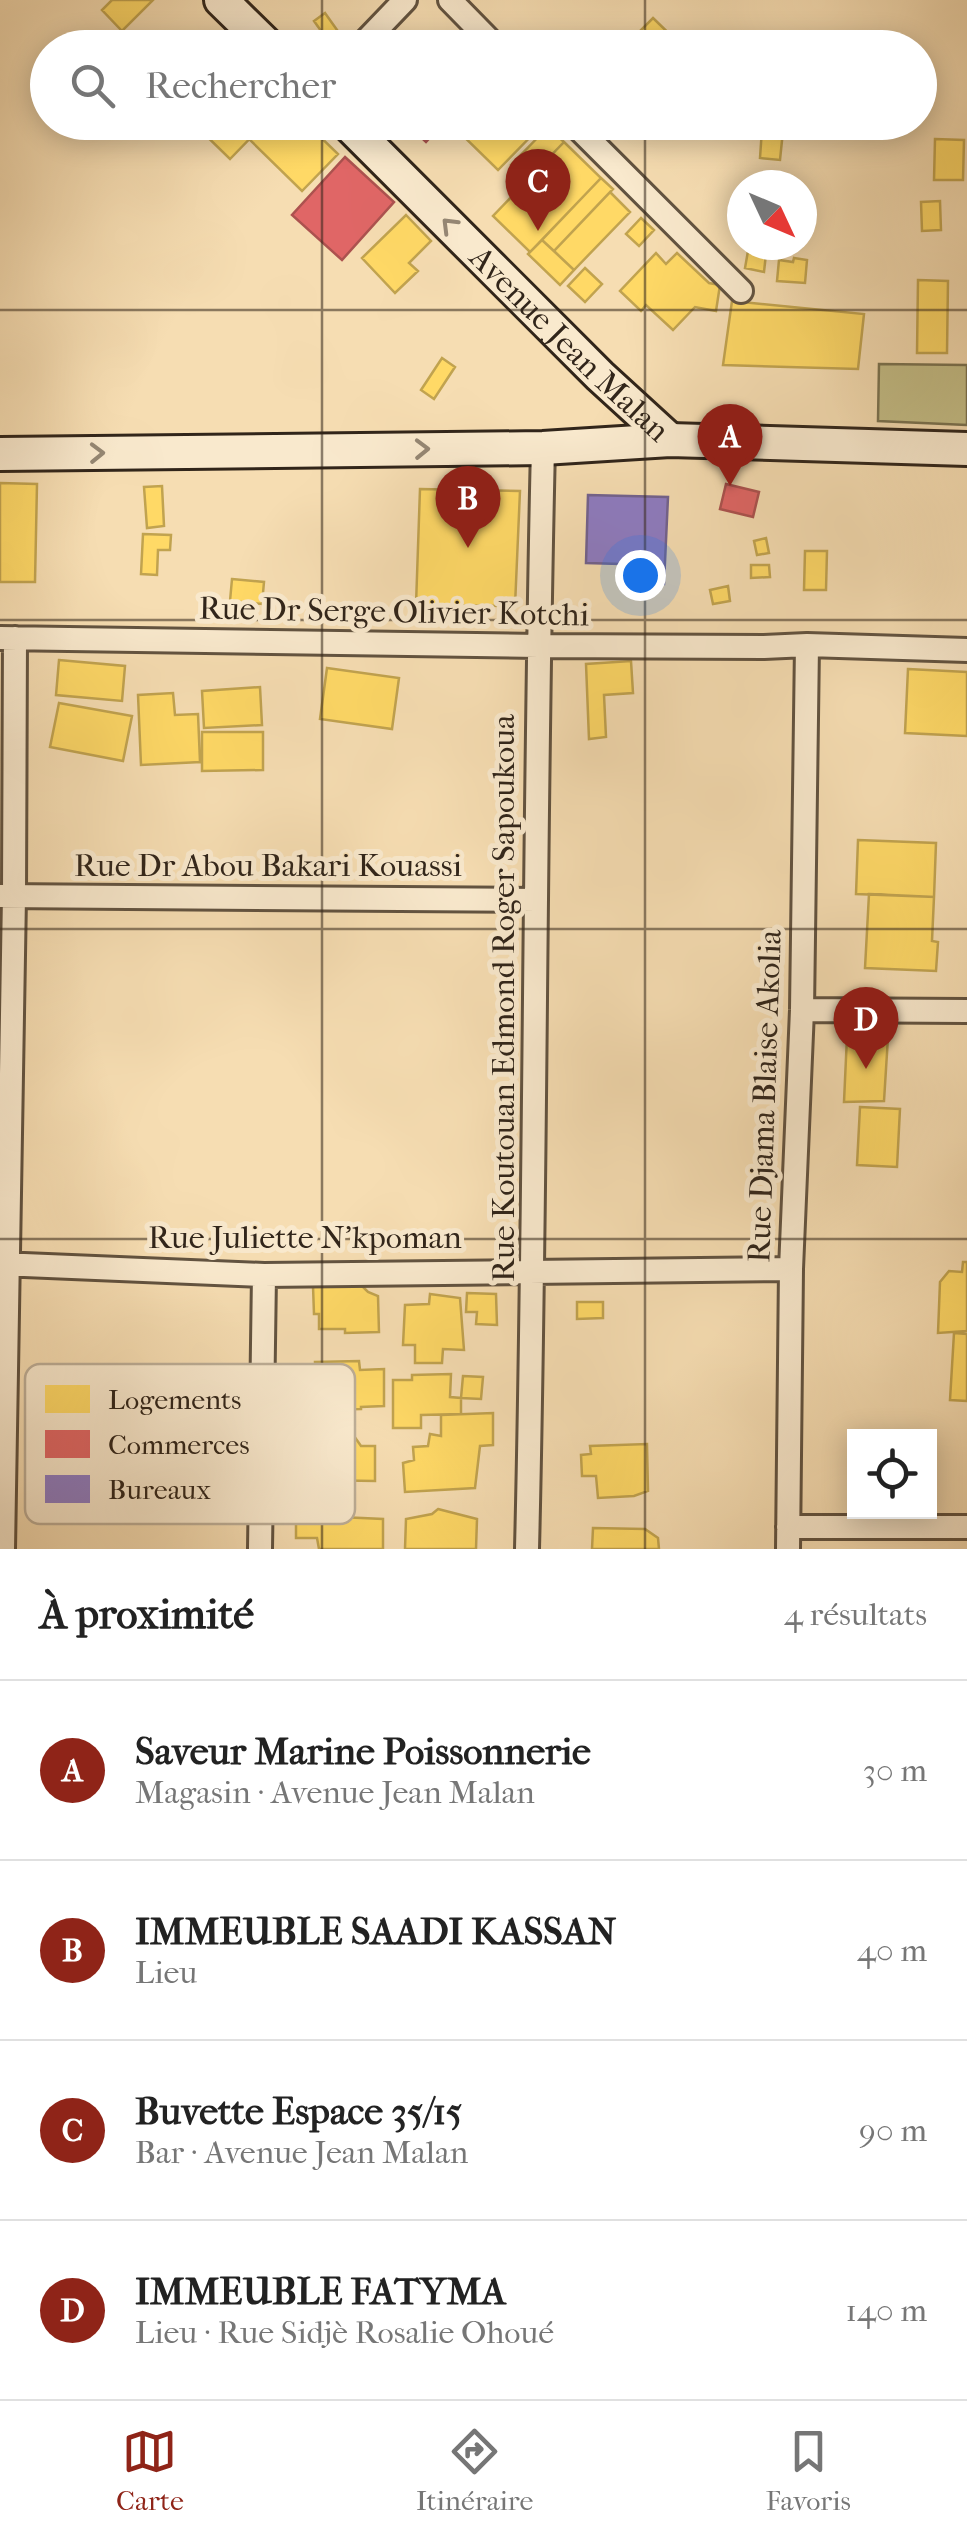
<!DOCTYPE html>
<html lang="fr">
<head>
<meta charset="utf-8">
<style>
  :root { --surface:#fff; --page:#f2f2f2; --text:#222; --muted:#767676; --line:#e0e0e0; --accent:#8f2418 }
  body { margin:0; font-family:"IM FELL French Canon",serif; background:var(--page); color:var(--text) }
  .controls { position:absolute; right:30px; bottom:30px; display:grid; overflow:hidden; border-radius:0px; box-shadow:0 5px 25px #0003 }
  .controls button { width:90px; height:90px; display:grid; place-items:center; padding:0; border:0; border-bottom:2px solid var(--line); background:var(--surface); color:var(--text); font:50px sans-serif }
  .compass { position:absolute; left:727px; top:170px; width:90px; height:90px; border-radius:50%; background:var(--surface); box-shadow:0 5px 25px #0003; rotate:134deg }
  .you { position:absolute; left:640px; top:575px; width:35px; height:35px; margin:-25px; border:8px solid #fff; border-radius:50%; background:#1a73e8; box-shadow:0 0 0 15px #1a73e833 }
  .badge { display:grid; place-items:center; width:65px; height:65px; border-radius:50%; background:var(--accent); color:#fff; font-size:32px; font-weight:700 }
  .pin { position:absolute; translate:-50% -82px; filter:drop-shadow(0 2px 5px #0008) }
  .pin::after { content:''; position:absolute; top:52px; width:35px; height:30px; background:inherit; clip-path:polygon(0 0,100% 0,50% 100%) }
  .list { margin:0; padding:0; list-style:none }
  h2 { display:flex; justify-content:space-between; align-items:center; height:130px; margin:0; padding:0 40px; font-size:42px }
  h2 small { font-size:32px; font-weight:400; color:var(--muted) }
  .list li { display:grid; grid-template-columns:65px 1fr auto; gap:30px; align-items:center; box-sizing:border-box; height:180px; padding:0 40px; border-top:2px solid var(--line) }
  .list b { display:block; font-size:38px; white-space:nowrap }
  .list p { margin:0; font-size:32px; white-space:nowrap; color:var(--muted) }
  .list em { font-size:32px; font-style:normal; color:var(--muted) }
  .icon { flex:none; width:55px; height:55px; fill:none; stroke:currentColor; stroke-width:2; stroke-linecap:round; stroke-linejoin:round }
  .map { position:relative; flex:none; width:967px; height:1549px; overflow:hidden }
  .search { position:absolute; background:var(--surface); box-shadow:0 5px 25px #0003; left:30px; right:30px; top:30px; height:110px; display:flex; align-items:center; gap:25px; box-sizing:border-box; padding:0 35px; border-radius:55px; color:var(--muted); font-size:38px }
  .sheet { height:850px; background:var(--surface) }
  nav { display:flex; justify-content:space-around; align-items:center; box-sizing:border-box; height:140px; border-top:2px solid var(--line); background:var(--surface); font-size:28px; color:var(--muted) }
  nav a { display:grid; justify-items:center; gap:5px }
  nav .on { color:var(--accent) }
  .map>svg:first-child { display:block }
</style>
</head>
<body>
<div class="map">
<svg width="967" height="1549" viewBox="0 0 967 1549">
  <rect width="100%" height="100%" fill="#f6ddb2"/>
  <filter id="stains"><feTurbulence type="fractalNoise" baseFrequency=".002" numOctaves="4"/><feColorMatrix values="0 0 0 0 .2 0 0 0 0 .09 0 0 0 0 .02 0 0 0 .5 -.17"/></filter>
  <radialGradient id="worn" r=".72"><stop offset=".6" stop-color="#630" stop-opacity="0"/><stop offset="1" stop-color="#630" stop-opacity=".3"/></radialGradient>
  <path fill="#c4be87" stroke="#7a7250" stroke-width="2.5" d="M879,364L967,365V425L878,421Z"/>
  <path fill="#ffd966" stroke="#c1a34f" stroke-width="2.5" d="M112,0H153L122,31L102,10Z
    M325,13L342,37L331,45L314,21Z
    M653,18L684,48H623Z
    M192,122H266L230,159Z
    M266,122H305L338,154L302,191L249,139Z
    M462,122H533L539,128L498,170L456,129Z
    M607,122H632L620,135Z
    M548,127L564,142L526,181L511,165Z
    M762,129L783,131L780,160L760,158Z
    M935,139L964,140L963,180H934Z
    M564,142L601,178L530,252L493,216Z
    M601,178L613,189L554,251L542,240Z
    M610,192L630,212L574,270L554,251Z
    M940,201L941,230L922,231L921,202Z
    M406,215L431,241L409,263L418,271L395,293L362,258Z
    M641,218L654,230L639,246L626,234Z
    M542,240L574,270L560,285L528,254Z
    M748,251L766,254L764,272L745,268Z
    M656,253L666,264L677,253L709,283L720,285L716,311L695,307L673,330L646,305L641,311L620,291Z
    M794,258L807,260L805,283L777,281L779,260L793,262Z
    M585,268L602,284L585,302L568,286Z
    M918,280L948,281L947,353H917Z
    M732,301L864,314L858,369L723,365Z
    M442,358L455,367L434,399L421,390Z
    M0,483L37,484L35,582H0Z
    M162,486L164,526L147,528L144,487Z
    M420,489L520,491L515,606L416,605Z
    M143,534L171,535L170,550H158L157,575L141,574Z
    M766,538L769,553L757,555L754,541Z
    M805,551H827L826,590H804Z
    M751,565H769L770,577L751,578Z
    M232,579L264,582L262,604L230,601Z
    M728,586L730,601L713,604L710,590Z
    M59,660L125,666L122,701L56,695Z
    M631,661L633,693L604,695L606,737L589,739L586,664Z
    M327,668L399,678L392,729L320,719Z
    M908,669L967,672V736L905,733Z
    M260,687L262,725L204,728L202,691Z
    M173,693L175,715L198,714L200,762L141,765L138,695Z
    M59,703L132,716L123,761L50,747Z
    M202,732H263V770L202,771Z
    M858,840L936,843L934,897L856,894Z
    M869,894L934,897L932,941L938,942L936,971L865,968Z
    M847,1036L888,1037L884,1101L844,1102Z
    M860,1107L900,1109L897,1167L857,1165Z
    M963,1262H967V1331L938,1333L940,1282L949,1271L962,1272Z
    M361,1285L368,1292L378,1296L379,1332L345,1333V1329H319V1314H314L313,1286Z
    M467,1293L496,1294L497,1325L476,1324L477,1312H466Z
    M430,1294L460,1298L464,1350L443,1349L442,1363H415V1345H403L405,1305L429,1304Z
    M577,1302H603V1318L577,1319Z
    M954,1333L967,1334V1401L950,1400Z
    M359,1361L360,1370L384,1369V1406L361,1407V1409L316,1410L315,1362Z
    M451,1374L450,1397L461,1398V1414L421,1415V1428H393V1380H412V1375Z
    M463,1376L483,1377L481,1399L461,1398Z
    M493,1413V1445L480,1446L475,1488L405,1492L403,1463L414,1460L413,1447L428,1446L430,1434L441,1436V1415Z
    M354,1436L361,1446H375V1481L314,1480V1439Z
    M647,1444L648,1491L634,1496L598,1498L596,1476H582L581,1455L591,1454L590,1446Z
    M438,1509L477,1519L476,1549H405L406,1519L432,1514Z
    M296,1515L383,1519V1549H319L317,1538H296Z
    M593,1528L645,1529L658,1538L659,1549H592Z"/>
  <path fill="#e06666" stroke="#ac524f" stroke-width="2.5" d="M431,32L448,48H416Z
    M405,122H444L426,142Z
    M345,157L394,202L342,260L292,215Z
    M726,484L759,492L753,517L720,509Z"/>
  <path fill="#8e7cc3" stroke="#726290" stroke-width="2.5" d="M588,495L668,497L664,584L620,583L621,564L586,563Z"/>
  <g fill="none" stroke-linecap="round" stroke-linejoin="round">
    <defs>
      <path id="minor" d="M450,0L497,48
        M359,48L405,0
        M572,122L741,291
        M0,638L538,646L764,647L807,645L967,650
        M0,896L536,900
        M802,1010L967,1011
        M0,1264L264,1275L791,1269
        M788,1527H967
        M3,1549L14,896L15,638
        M260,1549L264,1275
        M527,1549C536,1182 534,815 543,448
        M788,1549L791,1269L802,1010L807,645"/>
      <g id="secondary">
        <path d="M221,0L270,48"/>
        <path id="s1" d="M346,122L600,376L670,440"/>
        <path d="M0,454L543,448L670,440L967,449"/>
      </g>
    </defs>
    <use href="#minor" stroke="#625340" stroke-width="28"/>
    <use href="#secondary" stroke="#31251a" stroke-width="38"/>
    <use href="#minor" stroke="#f9e9cd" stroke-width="22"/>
    <use href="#secondary" stroke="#f9e9cd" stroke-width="32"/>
  </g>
  <defs><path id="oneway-chevron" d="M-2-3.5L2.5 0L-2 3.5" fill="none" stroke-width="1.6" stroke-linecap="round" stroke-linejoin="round" transform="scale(2.5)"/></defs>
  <g stroke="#958774">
    <use href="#oneway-chevron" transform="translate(449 225) rotate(-135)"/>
    <use href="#oneway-chevron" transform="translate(422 449) rotate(-1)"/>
    <use href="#oneway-chevron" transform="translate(97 453) rotate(-1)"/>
  </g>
  <path fill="none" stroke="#31251a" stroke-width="2.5" stroke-opacity="0.55" d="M322,0V48M645,0V48M322,122V1549M645,122V1549M0,310H967M0,620H967M0,929H967M0,1239H967"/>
  <g text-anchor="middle" stroke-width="10" stroke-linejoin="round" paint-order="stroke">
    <g font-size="32" fill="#31251a" stroke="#f9e9cd">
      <text dy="11" stroke="none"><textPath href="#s1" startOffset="315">Avenue Jean Malan</textPath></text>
      <text transform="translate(394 611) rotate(1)" y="11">Rue Dr Serge Olivier Kotchi</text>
      <text x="268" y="876">Rue Dr Abou Bakari Kouassi</text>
      <text transform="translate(503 998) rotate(-90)" y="11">Rue Koutouan Edmond Roger Sapoukoua</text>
      <text transform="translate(764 1096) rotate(-88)" y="11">Rue Djama Blaise Akolia</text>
      <text x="305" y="1248">Rue Juliette N'kpoman</text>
    </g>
  </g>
  <rect x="25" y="1364" width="330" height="160" rx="15" fill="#f9e9cd" stroke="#bdae97" stroke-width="2.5"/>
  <rect x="45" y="1385" width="45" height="28" fill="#ffd966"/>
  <rect x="45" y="1430" width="45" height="28" fill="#e06666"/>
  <rect x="45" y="1475" width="45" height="28" fill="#8e7cc3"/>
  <g font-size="28" fill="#31251a">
    <text x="108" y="1409">Logements</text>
    <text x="108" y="1454">Commerces</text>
    <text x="108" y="1499">Bureaux</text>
  </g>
  <rect width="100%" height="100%" filter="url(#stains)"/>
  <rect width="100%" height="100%" fill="url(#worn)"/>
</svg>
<div class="controls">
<button><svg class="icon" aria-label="locate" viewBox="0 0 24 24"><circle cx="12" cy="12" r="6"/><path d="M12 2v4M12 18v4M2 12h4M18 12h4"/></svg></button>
</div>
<svg class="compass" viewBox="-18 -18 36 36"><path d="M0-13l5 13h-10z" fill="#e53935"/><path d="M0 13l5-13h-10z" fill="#767676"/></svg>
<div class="you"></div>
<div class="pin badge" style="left:730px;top:486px">A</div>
<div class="pin badge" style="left:468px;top:548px">B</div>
<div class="pin badge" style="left:538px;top:231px">C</div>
<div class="pin badge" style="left:866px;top:1069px">D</div>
<div class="search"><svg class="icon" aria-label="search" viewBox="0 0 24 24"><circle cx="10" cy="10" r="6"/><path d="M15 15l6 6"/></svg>Rechercher</div>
</div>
<section class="sheet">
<h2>À proximité<small>4 résultats</small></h2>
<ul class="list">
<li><span class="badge">A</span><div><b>Saveur Marine Poissonnerie</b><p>Magasin · Avenue Jean Malan</p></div><em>30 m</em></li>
<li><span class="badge">B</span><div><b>IMMEUBLE SAADI KASSAN</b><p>Lieu</p></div><em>40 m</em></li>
<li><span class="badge">C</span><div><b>Buvette Espace 35/15</b><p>Bar · Avenue Jean Malan</p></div><em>90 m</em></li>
<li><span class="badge">D</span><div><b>IMMEUBLE FATYMA</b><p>Lieu · Rue Sidjè Rosalie Ohoué</p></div><em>140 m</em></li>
</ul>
</section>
<nav>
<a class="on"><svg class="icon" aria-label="map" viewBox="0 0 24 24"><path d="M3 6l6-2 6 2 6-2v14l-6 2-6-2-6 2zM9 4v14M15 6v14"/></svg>Carte</a>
<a><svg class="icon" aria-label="directions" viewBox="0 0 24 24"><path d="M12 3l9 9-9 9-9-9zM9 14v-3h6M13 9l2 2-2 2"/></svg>Itinéraire</a>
<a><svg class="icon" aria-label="saved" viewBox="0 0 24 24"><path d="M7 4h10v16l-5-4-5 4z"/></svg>Favoris</a>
</nav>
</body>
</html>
